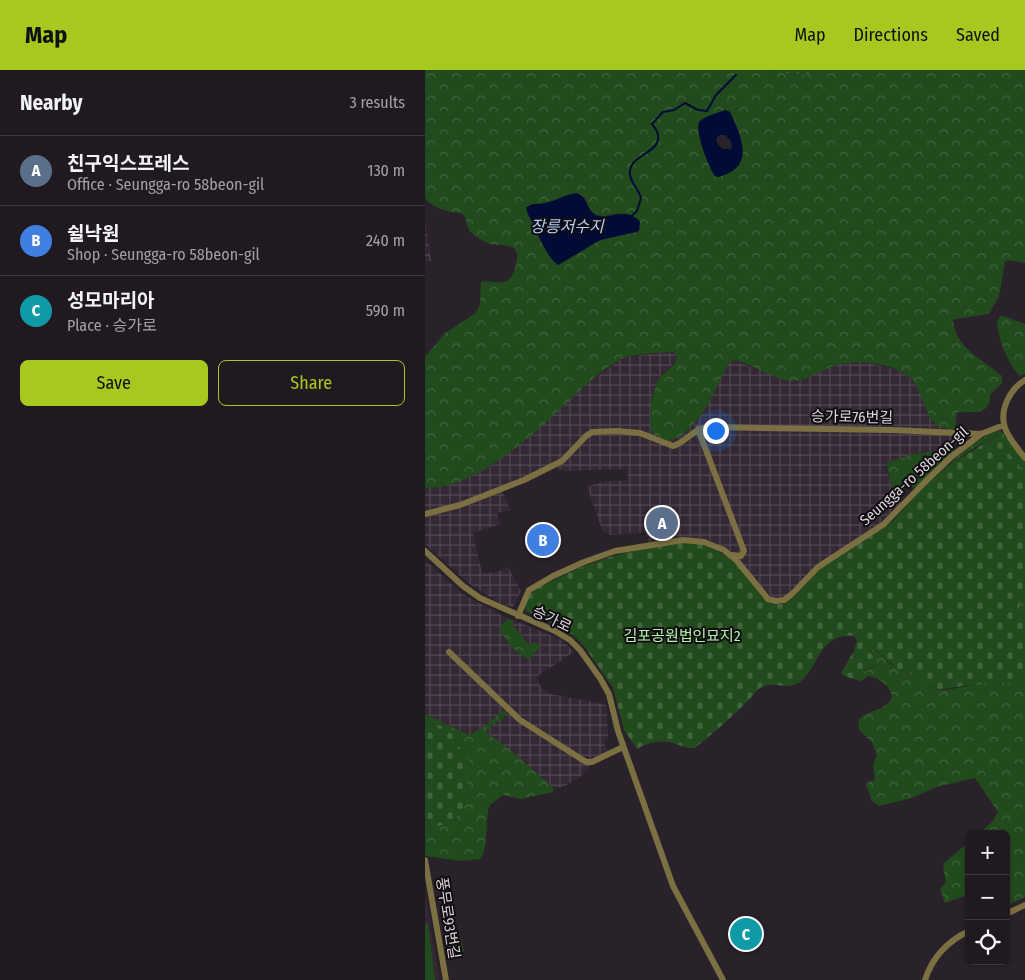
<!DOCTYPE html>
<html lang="en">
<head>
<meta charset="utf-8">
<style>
  :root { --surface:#201a20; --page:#2d272d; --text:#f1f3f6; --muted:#a2a1a5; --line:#3d383e; --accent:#a7c81f }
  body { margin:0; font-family:"Fira Sans Condensed","Noto Sans KR",sans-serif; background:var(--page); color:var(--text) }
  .controls { position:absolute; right:15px; bottom:15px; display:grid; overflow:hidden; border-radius:8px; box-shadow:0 1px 4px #0004 }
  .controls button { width:45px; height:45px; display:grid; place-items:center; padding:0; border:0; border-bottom:1px solid var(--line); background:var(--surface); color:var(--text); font:25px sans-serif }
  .you { position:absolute; left:290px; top:360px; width:18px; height:18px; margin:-12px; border:4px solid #fff; border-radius:50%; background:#1a73e8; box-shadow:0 0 0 8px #1a73e833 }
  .badge { display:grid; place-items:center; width:32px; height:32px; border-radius:50%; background:var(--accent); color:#fff; font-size:16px; font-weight:700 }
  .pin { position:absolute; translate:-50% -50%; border:2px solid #fff; box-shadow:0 1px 5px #0006 }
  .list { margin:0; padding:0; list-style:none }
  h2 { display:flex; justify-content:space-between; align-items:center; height:65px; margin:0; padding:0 20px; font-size:21px }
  h2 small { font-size:16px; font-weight:400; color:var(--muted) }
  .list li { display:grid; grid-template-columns:32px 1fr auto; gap:15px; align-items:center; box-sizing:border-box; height:70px; padding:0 20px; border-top:1px solid var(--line) }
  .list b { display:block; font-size:19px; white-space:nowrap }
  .list p { margin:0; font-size:16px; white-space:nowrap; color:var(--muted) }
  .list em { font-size:16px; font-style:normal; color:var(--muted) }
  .actions { display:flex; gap:10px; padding:15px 20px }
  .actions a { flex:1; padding:11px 0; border:1px solid var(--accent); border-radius:8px; text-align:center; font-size:18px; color:var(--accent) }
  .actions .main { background:var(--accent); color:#111 }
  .icon { flex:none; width:28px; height:28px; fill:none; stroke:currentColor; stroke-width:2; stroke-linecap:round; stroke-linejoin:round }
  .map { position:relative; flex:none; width:600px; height:910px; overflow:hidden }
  header { display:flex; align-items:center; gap:30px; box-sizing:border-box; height:70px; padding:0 25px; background:var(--accent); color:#111 }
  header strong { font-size:24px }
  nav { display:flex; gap:28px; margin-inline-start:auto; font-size:18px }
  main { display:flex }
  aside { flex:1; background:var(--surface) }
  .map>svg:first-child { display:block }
</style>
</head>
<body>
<header>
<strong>Map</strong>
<nav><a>Map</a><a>Directions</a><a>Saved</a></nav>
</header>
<main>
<aside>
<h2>Nearby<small>3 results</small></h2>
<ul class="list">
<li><span class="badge" style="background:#5c6f8a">A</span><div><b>친구익스프레스</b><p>Office · Seungga-ro 58beon-gil</p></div><em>130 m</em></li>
<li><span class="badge" style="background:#3f7fe0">B</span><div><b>쉴낙원</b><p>Shop · Seungga-ro 58beon-gil</p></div><em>240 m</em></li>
<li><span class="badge" style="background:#0f9aa8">C</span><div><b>성모마리아</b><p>Place · 승가로</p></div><em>590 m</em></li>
</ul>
<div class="actions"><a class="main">Save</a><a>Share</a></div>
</aside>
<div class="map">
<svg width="600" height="910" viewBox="0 0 600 910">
  <defs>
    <pattern id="industrial-grid" width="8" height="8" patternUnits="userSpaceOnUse" patternTransform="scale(1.25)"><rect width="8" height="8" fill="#352835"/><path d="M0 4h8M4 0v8" fill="none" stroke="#524652"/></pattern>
    <pattern id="grass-dots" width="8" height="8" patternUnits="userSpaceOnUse" patternTransform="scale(1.25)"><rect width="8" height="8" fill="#224b1d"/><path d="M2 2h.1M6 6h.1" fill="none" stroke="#42643d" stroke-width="1.8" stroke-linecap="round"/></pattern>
    <pattern id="forest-crowns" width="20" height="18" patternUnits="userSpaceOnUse" patternTransform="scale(1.25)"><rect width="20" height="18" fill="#224b1d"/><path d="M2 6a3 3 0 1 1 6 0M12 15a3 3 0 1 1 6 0" fill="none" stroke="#42643d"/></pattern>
    <pattern id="cemetery-stones" width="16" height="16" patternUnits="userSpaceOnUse" patternTransform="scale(1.25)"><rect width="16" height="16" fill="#224b1d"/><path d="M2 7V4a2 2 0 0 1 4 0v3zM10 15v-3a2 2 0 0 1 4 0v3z" fill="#42643d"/></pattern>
  </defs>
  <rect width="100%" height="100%" fill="#2a222a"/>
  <path fill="#352835" d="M0,825L14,905V910H0Z"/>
  <path fill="url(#industrial-grid)" d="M0,151L6,191H0Z
    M243,282L251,284L253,289L236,305L232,312L227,328L225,351L226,360L229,364L240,370L258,364L267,356L273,350L304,293L308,290L358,309L369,311L412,295L426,291H435L473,300L484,307L492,317L506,349L519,359H528L527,378L489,384L461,393V397L468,419L476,433L452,456L392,494L362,525L353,528L346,526L339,520L307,482L287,471L281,469L259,467L223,472L221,462L186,465L178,462L162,417L176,412L203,410L201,399L138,401L131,398L128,394L76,417L85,440L72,443L75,454L48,463L57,503L72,502L83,497L96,521L88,537L75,533L43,513L0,474V418L27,414L68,394L105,366L157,318L193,291L204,287Z
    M0,490L36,523L83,549L75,556V559L85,574L100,588L104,589L114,579L110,572L104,575L88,556V550L137,570L149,582L111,607L117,619L125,624L174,633L181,635L182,638L183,668L179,673L184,682L168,691L163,699L155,707L138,717L131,718L126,716L88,682L62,663V660L80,640L60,656L45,665L0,644Z"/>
  <path fill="url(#grass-dots)" d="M342,0H401C383,7 361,5 342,0Z"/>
  <path fill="url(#forest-crowns)" fill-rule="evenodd" d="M0,0H342C361,5 383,7 401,0H600V193L584,190L580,192L574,226L564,244L530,249L528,251C532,280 558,289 577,306V313L565,325C566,346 547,342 532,342L530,359C519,359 513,358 506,349C499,337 496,322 488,311C475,294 432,288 412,295C399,299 384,310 369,311C350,312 328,293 308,290L304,293C291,317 280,348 258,364C253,368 247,371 240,370C236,368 229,365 227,362C221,352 228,318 234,309C239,301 252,296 252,286L248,282H243C228,284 209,283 195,290C174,301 155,320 139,336C104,368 50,419 0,418V287L20,263L42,249L51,243L55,234L56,212C73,209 83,221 90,198C98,171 82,177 65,174C59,172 53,168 48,164C40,158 43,150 38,144C35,142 30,143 27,142C17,140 6,136 0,128ZM300,40L305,42C317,68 331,98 292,107L288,103C285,94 268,58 275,51C281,46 293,43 300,40ZM151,123L160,128L165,140L171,145L179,146L194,143L212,149L213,162L175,170L133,195C121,187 110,157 103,144L101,137C108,134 111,135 118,134C129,132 139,125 151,123Z
    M575,246H578L600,254V304L594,306C582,290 574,272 572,252Z
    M575,361L578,363L600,392V403L585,385L573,365L546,380L521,397C534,385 558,363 575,361Z
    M527,378L530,381L491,417L489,418L478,410L474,421H470L468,419L461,393L489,384Z
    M600,506V550L594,538L597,531Z
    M83,549L88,550V556L104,575L110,572L115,574L114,579L104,589C93,587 76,567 75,556Z
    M446,579C454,580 460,590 467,595C476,602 488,604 498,610C503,614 507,620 514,620C526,621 546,614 560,613C574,612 588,614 600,605V827L581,836V764H554L568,751L573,742L550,708L511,717L487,728L454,736L447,731L441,715L443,712L450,710L448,695L452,685L447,672L435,661L433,651C441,639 460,643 467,627C466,616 454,608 443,606L436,611L432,610L435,604L449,597L451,589L446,584Z
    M79,640L83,644L62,660V663L88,682L123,713L128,718V722L96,729L78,725L65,735L63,740L60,777L56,789L37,791L0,786V761L7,759L38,741L42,714L44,690L43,686C26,669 27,657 0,651V644L44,665L60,656Z
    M544,772V831L540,826L520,833L515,819L521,812L518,797L519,793Z"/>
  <path fill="url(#cemetery-stones)" d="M573,365L585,385L600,403V506L597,530L594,538L600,550V605L594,609L585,612L552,614L511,620L491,606L473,599L451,580L447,579L445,581L446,584L451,589L452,594L435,604L432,610L419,606L416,603L429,581L432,570L429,566C392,562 394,601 373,613C362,620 350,612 339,616C332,618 327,627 322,632C306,648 288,663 270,678C263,679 257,676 251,674C237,669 225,672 212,679L199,660L188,618L159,576L149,566L139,559L101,541C99,533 104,525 110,519L154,498L178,489L203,482L255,472L277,474L300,485L313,496L338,528L347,534H357L368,528L397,497L468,451L495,421L521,397Z
    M0,651L16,656L26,663L33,676L42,684L44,690L42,714L38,741L27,751L0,761Z"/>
  <path fill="#224b1d" d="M0,854H3L10,910H0Z
    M36,868L39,882L24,884L22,870Z"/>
  <path fill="#000b36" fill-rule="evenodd" d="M300,40L305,42C317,68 331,98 292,107L290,106C284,99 268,57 275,51C281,46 293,43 300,40ZM295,65H300C305,69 308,72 306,79H298L293,75L291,68Z
    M151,123C164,127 161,142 173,146C184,150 202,136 215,152L214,161L175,170L133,195C121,187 110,157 103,144L101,138C107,132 113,135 120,133C131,131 139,125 151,123Z"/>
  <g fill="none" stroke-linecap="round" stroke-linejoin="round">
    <path stroke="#000b36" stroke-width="2" d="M204,148L212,141L216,128C214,120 205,112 205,104C203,84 237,84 233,64C232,60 229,57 227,54L238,42L249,40L260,33L273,40L282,41L291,25L311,5"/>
    <path stroke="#7a7041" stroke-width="6" d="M600,310C585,319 574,340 580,358C584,369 593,379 600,388
      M273,359L319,481L316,486L307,485
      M0,444L35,435L99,410L137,391L161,366L167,362L192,361L215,363L248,376C261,372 268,359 282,357L467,360L556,364L579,355
      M0,481L38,516L55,528L130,561L145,570L155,580L175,608L184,624L193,661L248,816L298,910
      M93,546L104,520L128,506L159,492L190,481L258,470L279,472L299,480L312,491L343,529L351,531L359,530L367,524L393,497L459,454L498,414L526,387L556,364
      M24,582L95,650L161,692H167L198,677
      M0,790L21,910
      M581,844L600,835
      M500,910C507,888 523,871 544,861"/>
  </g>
  <g text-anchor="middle" stroke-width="4" stroke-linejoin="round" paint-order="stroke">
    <g font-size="15" fill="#dbd6db" stroke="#100d10">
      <text transform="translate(427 347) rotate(1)" y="5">승가로76번길</text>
      <text transform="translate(489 406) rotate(-42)" y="5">Seungga-ro 58beon-gil</text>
      <text transform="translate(127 549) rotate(26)" y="5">승가로</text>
      <text transform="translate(23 848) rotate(81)" y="5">풍무로93번길</text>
    </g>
    <g font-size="15" fill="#b3f4ab" stroke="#100d10">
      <text x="257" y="571">김포공원법인묘지2</text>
    </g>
    <g font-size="16" font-style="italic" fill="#b1ccf9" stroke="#100d10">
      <text x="142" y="162">장릉저수지</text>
    </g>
  </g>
</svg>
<div class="controls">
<button>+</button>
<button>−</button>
<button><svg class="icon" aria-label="locate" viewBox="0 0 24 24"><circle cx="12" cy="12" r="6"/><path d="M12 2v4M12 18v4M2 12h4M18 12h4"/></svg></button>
</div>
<div class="you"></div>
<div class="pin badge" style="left:237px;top:453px;background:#5c6f8a">A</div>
<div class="pin badge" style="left:118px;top:470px;background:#3f7fe0">B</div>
<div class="pin badge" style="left:321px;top:864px;background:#0f9aa8">C</div>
</div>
</main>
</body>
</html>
